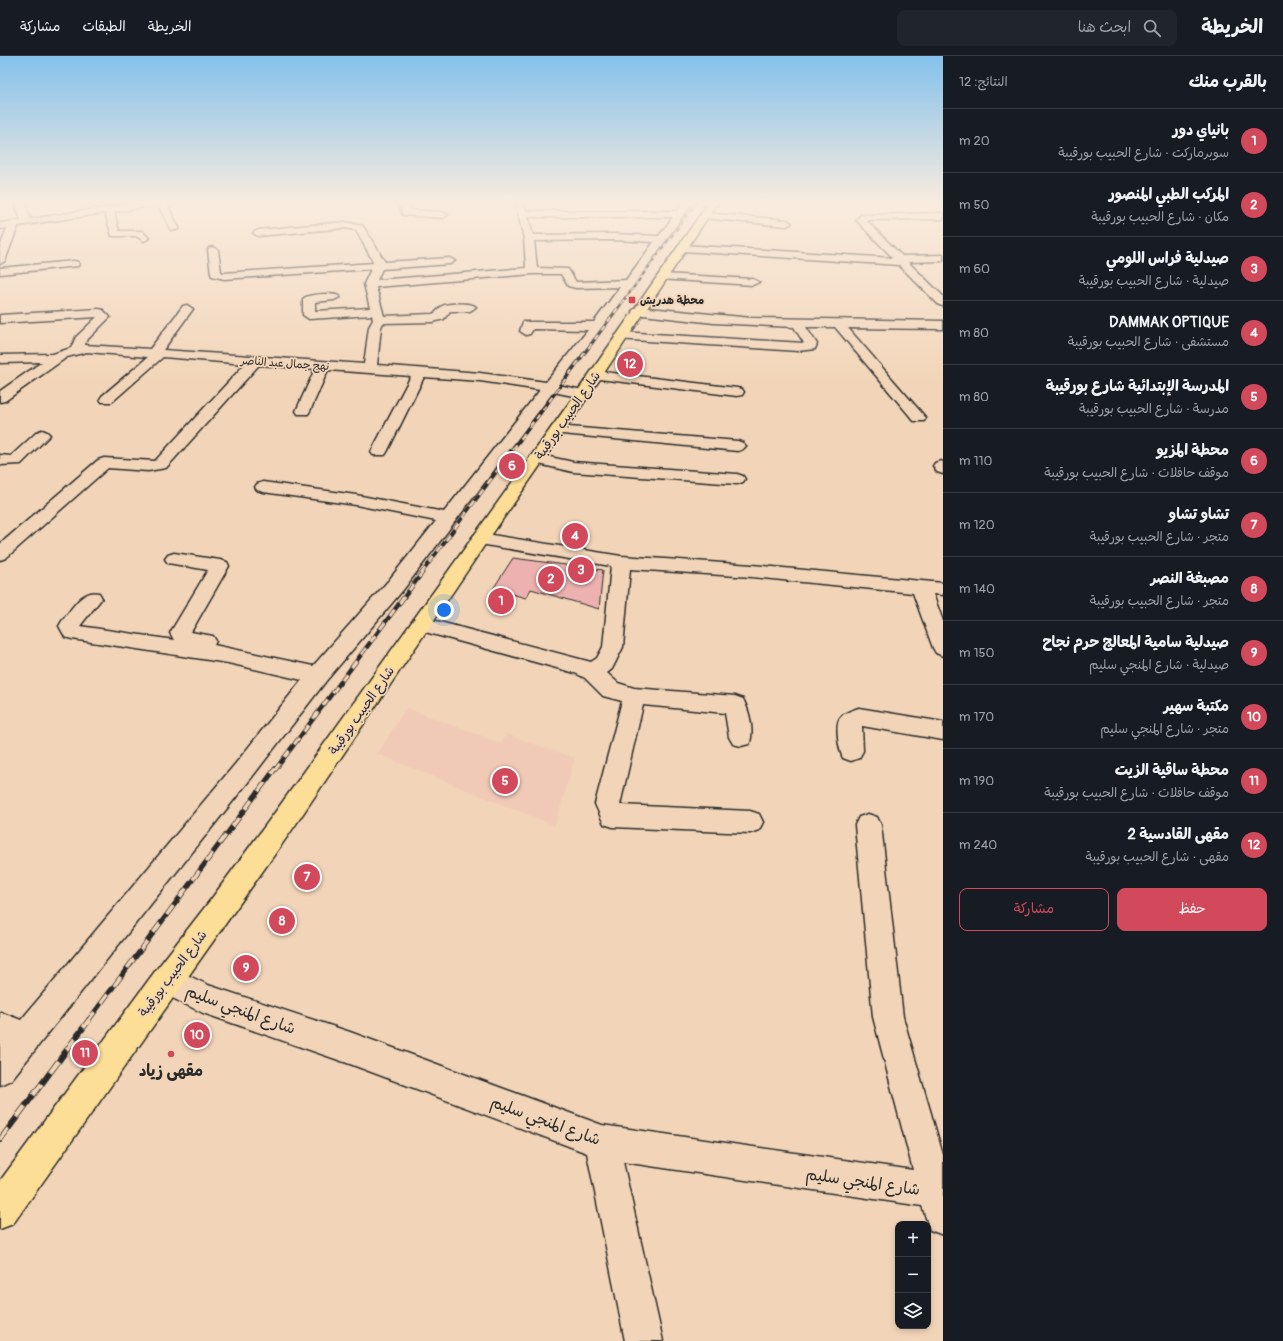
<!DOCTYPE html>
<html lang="ar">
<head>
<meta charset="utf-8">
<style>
  :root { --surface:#171b24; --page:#20242c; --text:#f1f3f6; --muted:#9ea1a6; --line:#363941; --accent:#d1495b }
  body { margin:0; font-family:Pangolin,"Playpen Sans Arabic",sans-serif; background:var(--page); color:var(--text); direction:rtl }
  .controls { position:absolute; right:12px; bottom:12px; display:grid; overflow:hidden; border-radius:8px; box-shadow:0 2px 6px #0003 }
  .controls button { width:36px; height:36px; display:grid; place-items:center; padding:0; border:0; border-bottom:1px solid var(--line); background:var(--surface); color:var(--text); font:20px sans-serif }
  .you { position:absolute; left:444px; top:554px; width:14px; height:14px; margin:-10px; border:3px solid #fff; border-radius:50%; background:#1a73e8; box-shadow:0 0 0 6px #1a73e833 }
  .badge { display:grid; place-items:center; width:26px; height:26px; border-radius:50%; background:var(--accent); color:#fff; font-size:13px; font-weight:700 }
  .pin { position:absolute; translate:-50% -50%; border:2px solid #fff; box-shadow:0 1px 4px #0006 }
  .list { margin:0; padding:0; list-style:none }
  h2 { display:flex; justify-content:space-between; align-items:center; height:52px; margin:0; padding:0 16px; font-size:17px }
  h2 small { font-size:13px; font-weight:400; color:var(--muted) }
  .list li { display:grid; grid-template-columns:26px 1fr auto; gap:12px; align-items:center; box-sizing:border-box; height:64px; padding:0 16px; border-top:1px solid var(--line) }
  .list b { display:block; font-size:15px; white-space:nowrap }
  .list p { margin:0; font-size:13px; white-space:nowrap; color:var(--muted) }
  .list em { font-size:13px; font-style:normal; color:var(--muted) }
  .actions { display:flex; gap:8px; padding:12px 16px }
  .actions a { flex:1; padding:9px 0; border:1px solid var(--accent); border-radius:8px; text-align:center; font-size:14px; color:var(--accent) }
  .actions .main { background:var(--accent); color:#fff }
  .icon { flex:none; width:22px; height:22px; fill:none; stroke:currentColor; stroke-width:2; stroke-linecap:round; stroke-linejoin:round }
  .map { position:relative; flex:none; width:943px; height:1285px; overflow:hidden; direction:ltr }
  header { display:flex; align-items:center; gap:24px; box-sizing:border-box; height:56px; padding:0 20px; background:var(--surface); border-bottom:1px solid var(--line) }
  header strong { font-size:19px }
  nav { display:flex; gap:22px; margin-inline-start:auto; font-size:14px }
  .search { width:280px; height:36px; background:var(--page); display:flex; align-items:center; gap:10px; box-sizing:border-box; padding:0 14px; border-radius:8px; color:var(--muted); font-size:15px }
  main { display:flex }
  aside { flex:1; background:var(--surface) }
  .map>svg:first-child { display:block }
</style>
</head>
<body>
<header>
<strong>الخريطة</strong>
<div class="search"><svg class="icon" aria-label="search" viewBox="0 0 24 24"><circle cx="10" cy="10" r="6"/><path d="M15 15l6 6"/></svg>ابحث هنا</div>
<nav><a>الخريطة</a><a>الطبقات</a><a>مشاركة</a></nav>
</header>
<main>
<aside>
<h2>بالقرب منك<small>النتائج: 12</small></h2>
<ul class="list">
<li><span class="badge">1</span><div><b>بانياي دور</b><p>سوبرماركت · شارع الحبيب بورقيبة</p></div><em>20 m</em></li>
<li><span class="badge">2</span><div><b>المركب الطبي المنصور</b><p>مكان · شارع الحبيب بورقيبة</p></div><em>50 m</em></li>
<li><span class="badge">3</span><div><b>صيدلية فراس اللومي</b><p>صيدلية · شارع الحبيب بورقيبة</p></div><em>60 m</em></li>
<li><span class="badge">4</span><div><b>DAMMAK OPTIQUE</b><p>مستشفى · شارع الحبيب بورقيبة</p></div><em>80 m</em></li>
<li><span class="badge">5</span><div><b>المدرسة الإبتدائية شارع بورقيبة</b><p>مدرسة · شارع الحبيب بورقيبة</p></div><em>80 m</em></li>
<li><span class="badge">6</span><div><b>محطة المزيو</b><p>موقف حافلات · شارع الحبيب بورقيبة</p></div><em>110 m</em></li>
<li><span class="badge">7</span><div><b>تشاو تشاو</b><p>متجر · شارع الحبيب بورقيبة</p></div><em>120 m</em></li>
<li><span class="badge">8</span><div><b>مصبغة النصر</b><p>متجر · شارع الحبيب بورقيبة</p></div><em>140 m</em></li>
<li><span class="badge">9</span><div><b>صيدلية سامية المعالج حرم نجاح</b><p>صيدلية · شارع المنجي سليم</p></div><em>150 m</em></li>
<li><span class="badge">10</span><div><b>مكتبة سهير</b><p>متجر · شارع المنجي سليم</p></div><em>170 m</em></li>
<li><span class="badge">11</span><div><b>محطة ساقية الزيت</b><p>موقف حافلات · شارع الحبيب بورقيبة</p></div><em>190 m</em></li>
<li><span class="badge">12</span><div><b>مقهى القادسية 2</b><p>مقهى · شارع الحبيب بورقيبة</p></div><em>240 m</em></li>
</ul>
<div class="actions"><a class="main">حفظ</a><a>مشاركة</a></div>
</aside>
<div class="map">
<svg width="943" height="1285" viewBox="0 0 943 1285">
  <rect width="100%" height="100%" fill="#f2d5b8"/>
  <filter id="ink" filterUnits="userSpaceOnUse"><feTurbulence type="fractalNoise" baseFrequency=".025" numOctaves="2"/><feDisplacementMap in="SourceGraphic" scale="8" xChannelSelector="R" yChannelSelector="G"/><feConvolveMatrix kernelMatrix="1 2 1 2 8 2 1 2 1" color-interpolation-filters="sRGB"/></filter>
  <g filter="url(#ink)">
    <path fill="#f0cab6" d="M406,652L501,687L506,678L575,702L555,770L377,698Z"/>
    <path fill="#edb2b0" stroke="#2b2b2b" d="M513,502L603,514L599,553L531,533L526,542L493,533Z"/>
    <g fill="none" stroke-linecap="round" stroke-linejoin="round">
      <defs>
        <path id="minor" d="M19,146H28L26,150L30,163L140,146H166L179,172L177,174H171L158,149L114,156L119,175H142L149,182L144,185L136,180H112L105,157L18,170L5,205L0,208V191L7,172L0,173V167L21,164L16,150Z
          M401,146H410L409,149L410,154L443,156L448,159L443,162L403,159L399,149Z
          M515,146H524L526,155H677L684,146H693L634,229L558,329L588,335L590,338L588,341L583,342L553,336L403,534L326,625L252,721L11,1024L0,1029V956L21,964L236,707L302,624L228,607L72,583L65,581L59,570L62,565C72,553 82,533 99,537L102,542L80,570L174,584L170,577L208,514L168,507L165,503L168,499L174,497L220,504L227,506L229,510L191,576L213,580L216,585L214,589L313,610L389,524L436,465L356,449L263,436L257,434L255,431L257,428L263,426L356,439L444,456L540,334L480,325L424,321L387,396L385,399H373L371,396L411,320L328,314L310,355L308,358H298L296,355L315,313L259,309L166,412L148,415L108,412L6,502L0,504V488L98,404L104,402L155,405L245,308L163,301L112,346H102L100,343L102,340L148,301L87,296L67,301L5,345L0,346V335L42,306L0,307V299L53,298L71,292L76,281L97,261L0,267V259L99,253L103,254L110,261L86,285L85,289L150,293L183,250L187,249L193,253L163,294L364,308L369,271L373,264L372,259L309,263L303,259V243C307,238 335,236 340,241L334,244L315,246V255L370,252L364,228L371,213L224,223L212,220L211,218L208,194L209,192L213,191L218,194L221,216L224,217L374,207L356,174L345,172L258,180L253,177L258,174L345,166L363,170L385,206L450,202L455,205L450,208L382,213L377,224L526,212L524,182ZM528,161H673L659,180L613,178L533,179ZM613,184L654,186L626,224L576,226L568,213L537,212L534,185ZM532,218H561L568,230L576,232L620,231L594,266H523L520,275L526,279L530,278L533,273L588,274L546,326L480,317L377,309L381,271L383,267L433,266L444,263L450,255H470L476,251C472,246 447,247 442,250C438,253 437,257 432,258L384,260L376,231Z
          M705,157L787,164L792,167L787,170L702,162L700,160Z
          M943,157V163L866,164L902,200L943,199V205L908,206L943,240V250L939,249L899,209L682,195L677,192L682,189L893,202L858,166L856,164L861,159Z
          M74,205L78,206L79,208L78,210L0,218V212Z
          M663,218L753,223L759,226L753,229L659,223L658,221Z
          M638,251L752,262L943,265V273L848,272L926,362L924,365H914L835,271H806L817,288L815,293L798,295L617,283L615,280L621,276L804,287L794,271L714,267L634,258L632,255Z
          M596,315L737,332L742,333L744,336L742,339L737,340L591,322L589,319L591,316Z
          M557,370L738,385L743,387L746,390L743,393L738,395L552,377L550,374L552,371Z
          M42,374L47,376L50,379L21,408L0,409V399L11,400L37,376Z
          M536,398L573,406L737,418L743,420L745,423L743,426L737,428L573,416L530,406L528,403L530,400Z
          M941,405L943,406V418L937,416L933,410L935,407Z
          M480,477L621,500L752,509L943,527V539L933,538L943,565V600L936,597L933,592L913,537L752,521L630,513L623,591L612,613L607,617L618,627L634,632L735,640L743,643C749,654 755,676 749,688L741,690L733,688L729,681L725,657L643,649L620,749L750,755L759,758L763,766L759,774L750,777L613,771L604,768L595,748L622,645L603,640L585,622L575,617L414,573L411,568L414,563L421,561L591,606L597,602L603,591L611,510L474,487L471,483L474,479Z
          M859,652L943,666V684L862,670L863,695L859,702L851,705L843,702C839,694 834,667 841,661C845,656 853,654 859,652Z
          M868,758L877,761L881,769L903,961L943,1099V1179L930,1174L922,1150L623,1106L663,1285H625L587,1097L350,1008L203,957L156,934L151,924L156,914L166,909L208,929L350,976L602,1069L913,1114L873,961L855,769L859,761Z"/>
        <path id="major" d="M709,146H718L590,338L486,487L294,771L13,1168L0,1173V1125L156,914L212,842L276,755L577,336Z"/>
      </defs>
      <use href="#minor" stroke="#2b2b2b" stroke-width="3"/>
      <use href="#major" stroke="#2b2b2b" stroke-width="3"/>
      <use href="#minor" fill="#f2d5b8" fill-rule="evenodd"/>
      <use href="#major" fill="#fdde96" fill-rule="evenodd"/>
      <defs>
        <path id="rail-far5" d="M626,242L697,146"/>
        <path id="rail-far4" d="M536,363L626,241"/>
        <path id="rail-far3" d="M421,518L536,362"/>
        <path id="rail-far2" d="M275,714L422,517"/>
        <path id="rail-far1" d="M88,965L275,713"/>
        <path id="rail" d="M0,1084L89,964"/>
      </defs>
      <use href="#rail-far5" stroke="#2b2b2b" stroke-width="2"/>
      <use href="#rail-far4" stroke="#2b2b2b" stroke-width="3"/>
      <use href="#rail-far3" stroke="#2b2b2b" stroke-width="3.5"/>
      <use href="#rail-far2" stroke="#2b2b2b" stroke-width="4.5"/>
      <use href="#rail-far1" stroke="#2b2b2b" stroke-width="5"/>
      <use href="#rail" stroke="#2b2b2b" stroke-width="6"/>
      <use href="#rail-far5" stroke="#f2d5b8" stroke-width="1.5" stroke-dasharray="4" stroke-linecap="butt"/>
      <use href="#rail-far4" stroke="#f2d5b8" stroke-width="2" stroke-dasharray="5.5" stroke-linecap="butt"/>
      <use href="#rail-far3" stroke="#f2d5b8" stroke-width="2.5" stroke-dasharray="7" stroke-linecap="butt"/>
      <use href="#rail-far2" stroke="#f2d5b8" stroke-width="3" stroke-dasharray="8" stroke-linecap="butt"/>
      <use href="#rail-far1" stroke="#f2d5b8" stroke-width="3.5" stroke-dasharray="11" stroke-linecap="butt"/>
      <use href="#rail" stroke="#f2d5b8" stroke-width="4.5" stroke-dasharray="14" stroke-linecap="butt"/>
    </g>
  </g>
  <linearGradient id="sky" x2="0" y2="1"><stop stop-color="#84c1eb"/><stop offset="0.45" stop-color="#f9ecdf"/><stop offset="1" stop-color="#f9ecdf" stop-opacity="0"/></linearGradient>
  <rect width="943" height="326" fill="url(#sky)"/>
  <g fill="#d1495b" stroke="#f2d5b8" stroke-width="1.5">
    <rect x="628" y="240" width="8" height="8" rx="2"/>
    <circle cx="171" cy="998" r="4"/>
  </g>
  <g text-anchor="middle" stroke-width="3.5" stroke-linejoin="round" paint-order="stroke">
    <g font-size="11" font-weight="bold" fill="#2b2b2b" stroke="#f2d5b8" text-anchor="start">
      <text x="640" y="248">محطة هدريش</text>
    </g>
    <g font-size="11" fill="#2b2b2b" stroke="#f2d5b8">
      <text transform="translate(285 307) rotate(4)" y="4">نهج جمال عبد الناصر</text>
    </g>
    <g font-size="13" fill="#2b2b2b" stroke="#f2d5b8">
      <text transform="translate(567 359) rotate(-55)" y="5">شارع الحبيب بورقيبة</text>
      <text transform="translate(361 654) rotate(-55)" y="5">شارع الحبيب بورقيبة</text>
      <text transform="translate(172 917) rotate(-53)" y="5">شارع الحبيب بورقيبة</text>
    </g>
    <g font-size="16" fill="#2b2b2b" stroke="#f2d5b8">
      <text transform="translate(241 953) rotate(20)" y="6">شارع المنجي سليم</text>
      <text transform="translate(546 1064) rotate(20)" y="6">شارع المنجي سليم</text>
      <text transform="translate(863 1125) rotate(8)" y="6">شارع المنجي سليم</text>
    </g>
    <g font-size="16" font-weight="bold" fill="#2b2b2b" stroke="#f2d5b8">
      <text x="171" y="1020">مقهى زياد</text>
    </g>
  </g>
</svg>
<div class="controls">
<button>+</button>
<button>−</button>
<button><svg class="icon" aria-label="layers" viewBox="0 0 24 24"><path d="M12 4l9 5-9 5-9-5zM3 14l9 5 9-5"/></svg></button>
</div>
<div class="you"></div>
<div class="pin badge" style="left:501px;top:545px">1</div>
<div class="pin badge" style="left:551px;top:523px">2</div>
<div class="pin badge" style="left:581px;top:514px">3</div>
<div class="pin badge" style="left:575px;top:480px">4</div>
<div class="pin badge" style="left:505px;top:725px">5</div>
<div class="pin badge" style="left:512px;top:410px">6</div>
<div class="pin badge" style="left:307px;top:821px">7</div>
<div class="pin badge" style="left:282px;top:865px">8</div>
<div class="pin badge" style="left:246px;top:912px">9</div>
<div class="pin badge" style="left:197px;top:979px">10</div>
<div class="pin badge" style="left:85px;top:997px">11</div>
<div class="pin badge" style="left:630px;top:308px">12</div>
</div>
</main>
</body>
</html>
